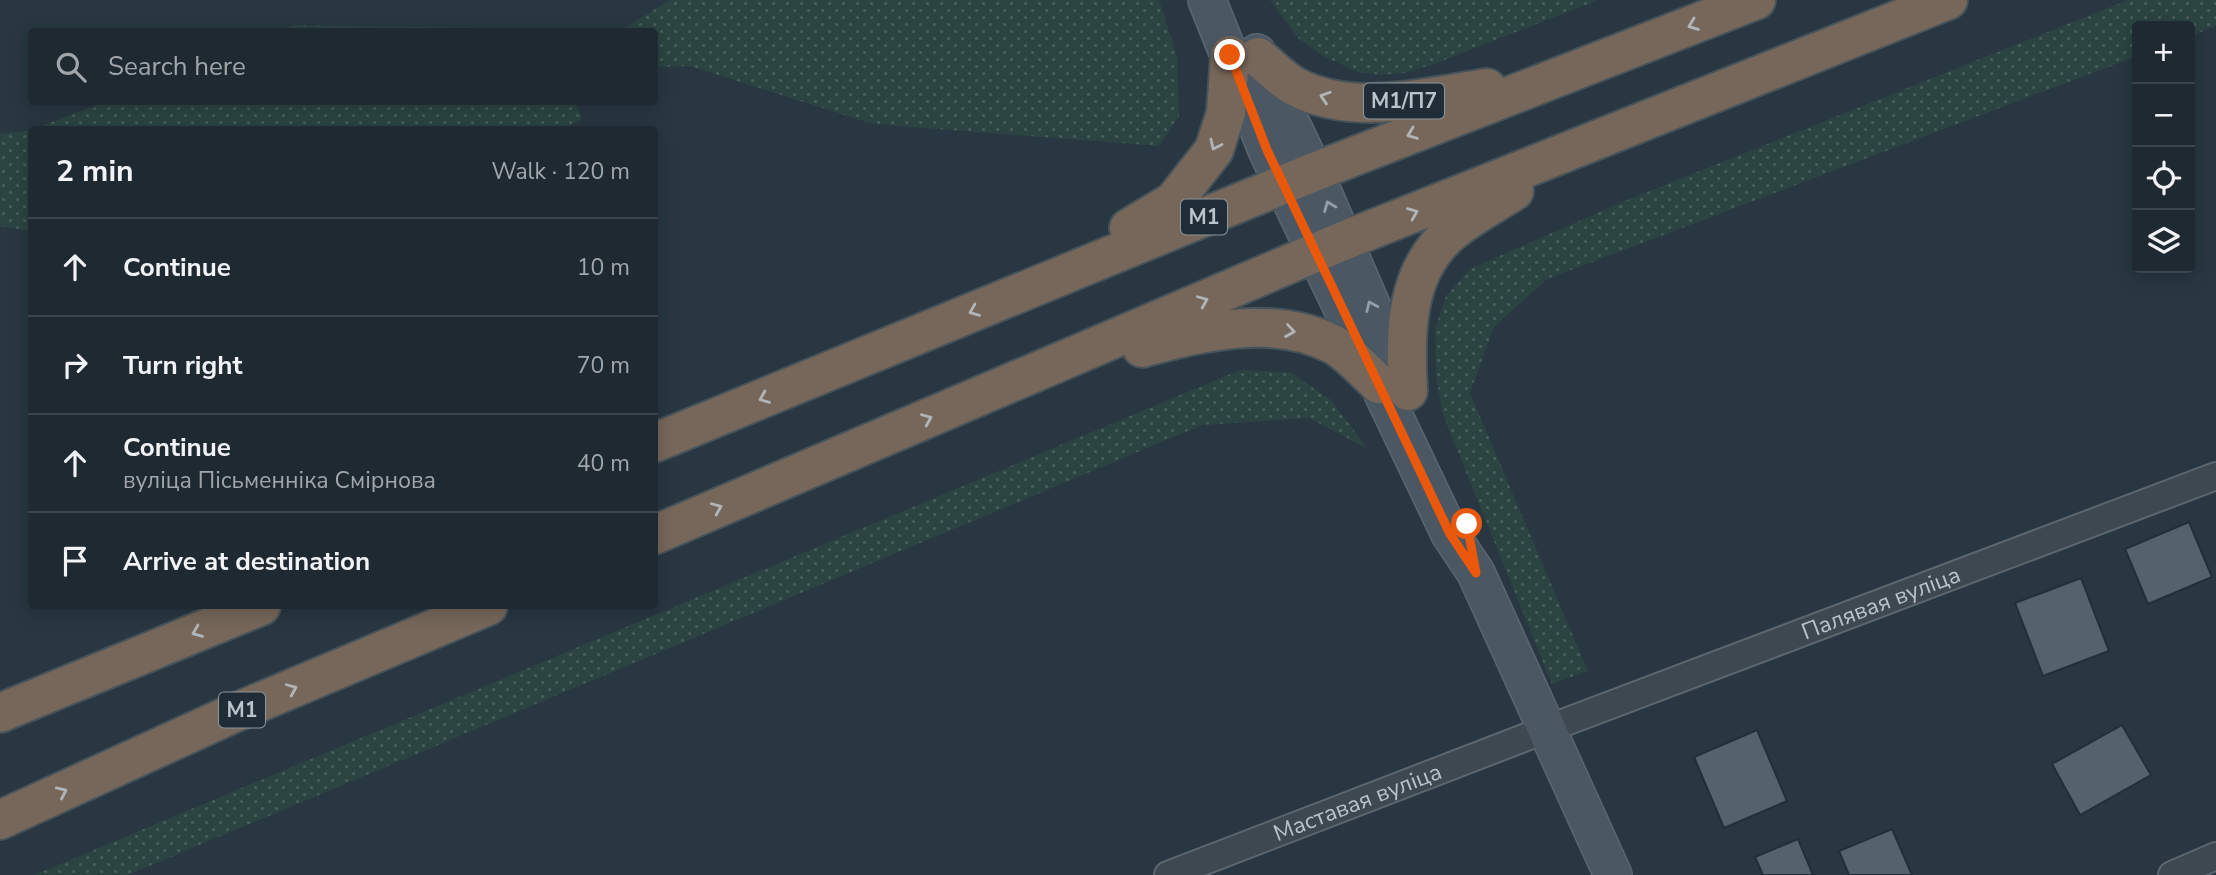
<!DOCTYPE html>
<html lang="en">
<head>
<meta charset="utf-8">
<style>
  :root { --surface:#1e2931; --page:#2b353d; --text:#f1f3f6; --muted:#a1a6ab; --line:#3c454d }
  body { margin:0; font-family:"Nunito Sans",sans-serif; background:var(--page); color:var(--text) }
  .controls { position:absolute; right:21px; top:21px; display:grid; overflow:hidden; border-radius:7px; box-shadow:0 4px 18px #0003 }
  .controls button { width:63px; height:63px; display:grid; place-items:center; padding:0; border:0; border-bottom:2px solid var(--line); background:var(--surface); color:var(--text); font:35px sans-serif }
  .stop { position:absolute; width:21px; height:21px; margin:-16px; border:5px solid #ea580c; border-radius:50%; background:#fff }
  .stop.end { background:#ea580c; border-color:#fff; box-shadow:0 2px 7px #0008 }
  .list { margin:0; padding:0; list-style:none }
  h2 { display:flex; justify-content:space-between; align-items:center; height:91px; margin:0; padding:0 28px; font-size:30px }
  h2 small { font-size:23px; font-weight:400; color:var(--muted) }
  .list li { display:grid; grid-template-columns:46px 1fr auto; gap:21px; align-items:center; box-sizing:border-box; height:98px; padding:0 28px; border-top:2px solid var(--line) }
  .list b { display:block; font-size:26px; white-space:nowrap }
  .list p { margin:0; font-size:23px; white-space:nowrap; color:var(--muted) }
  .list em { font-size:23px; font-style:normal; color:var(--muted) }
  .icon { flex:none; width:38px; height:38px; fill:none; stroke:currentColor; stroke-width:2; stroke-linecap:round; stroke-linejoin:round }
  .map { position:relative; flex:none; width:2216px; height:875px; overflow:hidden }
  .search { position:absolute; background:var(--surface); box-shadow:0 4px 18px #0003; left:28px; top:28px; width:630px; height:77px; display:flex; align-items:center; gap:18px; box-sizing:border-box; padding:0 24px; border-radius:7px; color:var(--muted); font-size:26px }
  .panel { position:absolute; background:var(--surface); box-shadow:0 4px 18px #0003; left:28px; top:126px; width:630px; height:483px; border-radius:7px }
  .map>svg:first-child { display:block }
</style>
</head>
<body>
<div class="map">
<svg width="2216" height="875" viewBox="0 0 2216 875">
  <defs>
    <pattern id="grass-dots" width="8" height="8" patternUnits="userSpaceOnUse" patternTransform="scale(1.75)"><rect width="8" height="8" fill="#2b4442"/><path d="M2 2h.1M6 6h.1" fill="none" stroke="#485d5c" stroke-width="1.8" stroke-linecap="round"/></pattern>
  </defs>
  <rect width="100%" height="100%" fill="#283741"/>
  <path fill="url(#grass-dots)" d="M670,0H1159L1177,56L1179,116L1159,146L873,124L690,66L655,67L654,32L621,30Z
    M1270,0H1598L1434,64L1405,73L1380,75L1358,72L1325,57L1299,39Z
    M2128,0H2216V26L2190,36V26H2137V56L1547,279L1494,327L1470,393L1588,671L1552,684L1443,415L1436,376L1435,329L1446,296L1470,269L1615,205Z
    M295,25L547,29L549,31H278Z
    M104,102H575L582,118L565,130L34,129Z
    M31,130H32L31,231L0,226V134Z
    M1240,370L1290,372L1331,400L1368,449L1309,418L1202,425L128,875H34Z"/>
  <path fill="#54626e" stroke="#232f38" stroke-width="2" d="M2189,522L2212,577L2148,604L2125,549Z
    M2081,578L2109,651L2043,676L2015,603Z
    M2122,725L2151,775L2080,815L2052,764Z
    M1757,730L1787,801L1724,828L1694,757Z
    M1892,829L1912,875H1849L1839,851Z
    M1798,839L1813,875H1763L1755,857Z"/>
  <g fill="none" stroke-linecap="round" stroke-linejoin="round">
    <defs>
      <g id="street">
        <path id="s1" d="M1168,875L1555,726L2216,476"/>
        <path d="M2172,875L2216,856"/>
      </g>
      <path id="secondary" d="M1207,0L1267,150L1450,534L1476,573L1613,875
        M1257,53L1314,172L1392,354"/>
      <path id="highway" d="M1258,57C1270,66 1282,80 1296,87C1354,117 1426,97 1487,88
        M1129,228L1174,201L1214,150L1226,113L1230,55
        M1142,348C1202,331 1276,314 1334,345C1350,354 1365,372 1379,384
        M1408,391C1405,333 1404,269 1454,230C1473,215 1494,204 1514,191
        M654,443L1314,172L1756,0
        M654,535L1343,241L1948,0
        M0,713L261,606
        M0,820L234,713L488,606"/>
    </defs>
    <use href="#street" stroke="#5b666e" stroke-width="30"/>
    <use href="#secondary" stroke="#5b666e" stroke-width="40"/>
    <use href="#highway" stroke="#47535b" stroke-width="42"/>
    <use href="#street" stroke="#3d4851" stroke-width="26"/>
    <use href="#secondary" stroke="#4b5864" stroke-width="37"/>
    <use href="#highway" stroke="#76675a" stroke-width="38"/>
  </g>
  <defs><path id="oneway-chevron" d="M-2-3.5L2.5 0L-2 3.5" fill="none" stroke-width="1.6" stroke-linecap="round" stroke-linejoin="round" transform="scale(1.75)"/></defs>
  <g stroke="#b0b5ba">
    <use href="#oneway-chevron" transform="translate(1693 25) rotate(159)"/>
    <use href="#oneway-chevron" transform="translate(1325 97) rotate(-162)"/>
    <use href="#oneway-chevron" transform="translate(1412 134) rotate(159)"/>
    <use href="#oneway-chevron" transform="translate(1215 145) rotate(115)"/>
    <use href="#oneway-chevron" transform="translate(1413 213) rotate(-22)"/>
    <use href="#oneway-chevron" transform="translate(1203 301) rotate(-23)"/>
    <use href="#oneway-chevron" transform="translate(974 311) rotate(158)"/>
    <use href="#oneway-chevron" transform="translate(1290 331) rotate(9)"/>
    <use href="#oneway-chevron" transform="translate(764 398) rotate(158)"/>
    <use href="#oneway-chevron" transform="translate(927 419) rotate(-23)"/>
    <use href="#oneway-chevron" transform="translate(717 508) rotate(-23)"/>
    <use href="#oneway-chevron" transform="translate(197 632) rotate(158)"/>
    <use href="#oneway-chevron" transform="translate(292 689) rotate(-23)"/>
    <use href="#oneway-chevron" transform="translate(62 792) rotate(-25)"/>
  </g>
  <g stroke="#939ea7">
    <use href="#oneway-chevron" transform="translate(1329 206) rotate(-112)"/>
    <use href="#oneway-chevron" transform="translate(1371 306) rotate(-114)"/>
  </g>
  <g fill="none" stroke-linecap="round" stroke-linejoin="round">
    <path stroke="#ea580c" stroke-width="9" d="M1230,55L1267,150L1450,534L1476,573L1467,524"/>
  </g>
  <g text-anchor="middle" stroke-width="7" stroke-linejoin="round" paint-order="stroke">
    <g fill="#212d36" stroke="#8c969e" stroke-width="2">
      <rect x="1364" y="83.5" width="80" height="35" rx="5"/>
      <rect x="1181" y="199.5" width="46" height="35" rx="5"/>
      <rect x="219" y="692.5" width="46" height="35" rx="5"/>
    </g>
    <g font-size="21" font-weight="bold" fill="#bac3cb">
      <text x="1404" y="108">М1/П7</text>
      <text x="1204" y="224">М1</text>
      <text x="242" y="717">М1</text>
    </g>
    <g font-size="23" fill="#bac3cb" stroke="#212d36">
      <text dy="8" stroke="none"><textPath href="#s1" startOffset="763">Палявая вуліца</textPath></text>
      <text dy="8" stroke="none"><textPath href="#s1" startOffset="203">Маставая вуліца</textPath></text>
    </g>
  </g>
</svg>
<div class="controls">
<button>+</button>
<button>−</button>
<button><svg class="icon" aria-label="locate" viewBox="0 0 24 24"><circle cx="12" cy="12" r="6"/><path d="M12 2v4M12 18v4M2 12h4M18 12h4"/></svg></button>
<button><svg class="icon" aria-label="layers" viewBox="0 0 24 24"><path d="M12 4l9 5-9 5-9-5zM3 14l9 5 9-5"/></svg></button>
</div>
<div class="stop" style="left:1467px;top:524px"></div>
<div class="stop end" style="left:1230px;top:55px"></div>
<div class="search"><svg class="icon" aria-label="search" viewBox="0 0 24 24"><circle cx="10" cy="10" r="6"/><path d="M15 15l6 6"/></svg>Search here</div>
<section class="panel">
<h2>2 min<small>Walk · 120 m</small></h2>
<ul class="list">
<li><svg class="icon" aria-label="ahead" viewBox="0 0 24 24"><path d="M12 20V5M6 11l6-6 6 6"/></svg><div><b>Continue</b></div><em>10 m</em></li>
<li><svg class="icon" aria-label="right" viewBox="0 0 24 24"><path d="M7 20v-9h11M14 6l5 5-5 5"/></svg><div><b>Turn right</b></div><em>70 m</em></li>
<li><svg class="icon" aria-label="ahead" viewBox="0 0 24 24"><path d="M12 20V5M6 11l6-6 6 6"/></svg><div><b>Continue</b><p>вуліца Пісьменніка Смірнова</p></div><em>40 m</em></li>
<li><svg class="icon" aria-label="arrive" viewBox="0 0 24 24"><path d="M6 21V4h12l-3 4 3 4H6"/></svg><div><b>Arrive at destination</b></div></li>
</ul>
</section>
</div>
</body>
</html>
